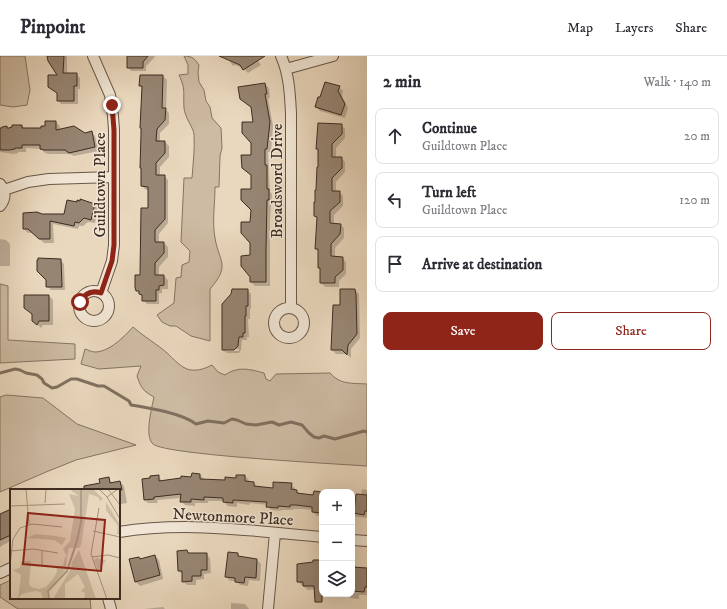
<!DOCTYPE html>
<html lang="en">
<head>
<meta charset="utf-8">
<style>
  :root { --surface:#fff; --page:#f7f7f7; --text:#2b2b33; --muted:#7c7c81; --line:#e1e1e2; --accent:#8f2418 }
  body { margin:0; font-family:"IM FELL DW Pica",serif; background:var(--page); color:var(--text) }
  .controls { position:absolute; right:12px; bottom:12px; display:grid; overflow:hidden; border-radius:8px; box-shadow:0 4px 16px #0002 }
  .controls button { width:36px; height:36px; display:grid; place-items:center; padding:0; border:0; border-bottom:1px solid var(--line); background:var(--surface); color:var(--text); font:20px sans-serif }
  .stop { position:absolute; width:12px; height:12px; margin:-9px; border:3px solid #8f2418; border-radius:50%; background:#fff }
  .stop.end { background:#8f2418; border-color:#fff; box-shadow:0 1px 4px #0008 }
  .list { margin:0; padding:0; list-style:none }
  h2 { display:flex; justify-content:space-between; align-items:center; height:52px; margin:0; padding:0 16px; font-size:17px }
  h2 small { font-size:13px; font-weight:400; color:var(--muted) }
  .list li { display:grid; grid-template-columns:26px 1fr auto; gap:12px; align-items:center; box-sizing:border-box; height:56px; margin:0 8px 8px; padding:0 8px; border:1px solid var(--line); border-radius:8px }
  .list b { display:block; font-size:15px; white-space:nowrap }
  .list p { margin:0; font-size:13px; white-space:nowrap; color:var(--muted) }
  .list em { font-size:13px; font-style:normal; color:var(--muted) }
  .actions { display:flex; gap:8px; padding:12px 16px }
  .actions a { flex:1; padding:9px 0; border:1px solid var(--accent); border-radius:8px; text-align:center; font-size:14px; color:var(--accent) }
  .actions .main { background:var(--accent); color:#fff }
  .icon { flex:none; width:22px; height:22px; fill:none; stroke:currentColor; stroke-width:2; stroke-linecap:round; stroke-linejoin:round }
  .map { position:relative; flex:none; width:367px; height:553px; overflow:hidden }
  header { display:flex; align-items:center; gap:24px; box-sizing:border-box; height:56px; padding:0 20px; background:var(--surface); border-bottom:1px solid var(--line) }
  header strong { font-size:19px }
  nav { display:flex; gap:22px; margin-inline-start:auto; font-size:14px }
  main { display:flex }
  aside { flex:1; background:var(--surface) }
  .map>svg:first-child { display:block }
</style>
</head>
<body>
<header>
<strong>Pinpoint</strong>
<nav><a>Map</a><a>Layers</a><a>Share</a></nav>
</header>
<main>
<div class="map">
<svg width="367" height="553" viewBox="0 0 367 553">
  <rect width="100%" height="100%" fill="#ead8be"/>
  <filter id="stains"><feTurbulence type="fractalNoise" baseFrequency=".005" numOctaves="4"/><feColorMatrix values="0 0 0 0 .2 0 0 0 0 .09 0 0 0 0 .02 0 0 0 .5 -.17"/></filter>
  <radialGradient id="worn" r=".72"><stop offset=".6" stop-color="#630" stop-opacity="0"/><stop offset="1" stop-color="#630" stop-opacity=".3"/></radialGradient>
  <path fill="#cdbba3" stroke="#857462" d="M0,0H25L30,34L27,49L13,51L0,49Z
    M184,0C192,0 195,3 199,9L198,16L199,26L204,34L206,45L210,51L212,62L221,72L222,92L220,100L219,131H215C215,147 212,166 215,182C219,206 231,209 210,233V285L191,280L176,270H170L162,266L157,259L174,247L176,222L181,221L182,209L189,206L190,195L181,186L184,122H192C193,108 195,92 194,78C193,71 185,62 184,52C183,38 186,33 179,19L188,18V9Z
    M0,228L8,230V284L75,288V303L0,307Z
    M133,271C142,279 152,285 161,292C170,298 180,313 191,314C199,315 206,312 212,309L218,316L225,319C238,310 249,313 264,317L266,323L270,325L276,318L330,317C340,329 353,327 367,328V410C339,408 165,399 153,388C144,380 152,351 154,341C143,335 141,332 137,320L141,310L99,313L81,308L85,293C88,294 92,296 95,296C109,296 124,281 133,271Z
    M6,339L43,342L77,368L136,389L76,404L46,416L0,436V341Z
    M11,524V542H90L91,553H18L0,541V529Z"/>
  <path fill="#0003" fill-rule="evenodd" d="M48,0H67V18H76L80,22V33H78V48H61L58,44V38L53,34L59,19Z
    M128,0H155L154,2L146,10V15H131L128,11Z
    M226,0H255L261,9L248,17L243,12L235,9L233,10Z
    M163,20L167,24L166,54L169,57V68L160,77V86H165L169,90V101L160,111V120H164L168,124V167L159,178V187H164L168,191V201L159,211V220H164L168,224V233H162V237H159V248H147L143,244V240L137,234L141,220L149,153V134H146L142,130L143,32L140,30Z
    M265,28L269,32L270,42H268L273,70L271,96H268L270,136L272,138L270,164V230H255L251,226L252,120L247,116L252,100L254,67Z
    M339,31L343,35L342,40L348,52L345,62L320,55L316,51Z
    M56,66L60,70V74L84,78L91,76L95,80L99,95L74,100L70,98H49L45,97L41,93L26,92V96H18V97L14,98L0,96V75L7,71L8,73L13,70H22L25,73H42Z
    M341,69L345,73V82L336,92V102H341L345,106V116L336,126V136H339L343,140V150L334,159V168H340L344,172V182L335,192V202H342L346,206V218L339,225V231H325L321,227V213L319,211V195L316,193L317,162L315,160L316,147L319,112V94L317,93Z
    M94,148L98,152L95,167L88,166L83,170H79L78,173L53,168L54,187H44L33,177H28L24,173L42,159H65Z
    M0,183L6,184L10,188V210H0Z
    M60,204L64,208L65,234H51L47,230Z
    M247,234L251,238V253H250V263H248L249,281H247V284H242L241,294L239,297H227L223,294ZM226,293H239V295H226Z
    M355,234L359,238L360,282L351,293V302L347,298H336L332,294L341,250Z
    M49,240L53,244V269H43L41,272L33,264Z
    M193,418L200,419L204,423V424L226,425L237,423L245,420L249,424L248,427H254L257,431L274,433L291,428L295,432V434L301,439L314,440L315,436H331H322V460H317L313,456V454L301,453H293V454H281V455L271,454L267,449L250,447L249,449L237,447V451L228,450L223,445H208V447H195V450L185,449L181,445V442L157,444L158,447H148L144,443L158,420L162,425L192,422Z
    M108,422L113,428L120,426L124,430L127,447L121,448V449L119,450V434H92Z
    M362,433L367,434V462L352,460V443L356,444L361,439Z
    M11,455V485L1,490V491H0V466Z
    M187,495L190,498H206L210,502L211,517L204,518V523L196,524V529H187L183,525V519L179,515Z
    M238,498L241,502L257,504L261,508L260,525L249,524L248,530L240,529L236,525H230L226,521Z
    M155,500L159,504L163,523L140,530L136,526L131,504L139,502L141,503Z
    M322,505V537L315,533L308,534L298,526Z
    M352,509L356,510L359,513L367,514V539H359V543L350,542L346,538H352Z
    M231,547L245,548L249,553H225H231Z
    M163,551L165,553H144Z"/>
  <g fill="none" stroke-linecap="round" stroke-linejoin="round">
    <path stroke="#81705f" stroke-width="3" d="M0,317L15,313L20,314L26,317L37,319L42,323L44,327L52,332L57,331L71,323H77L98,330H104L129,345L131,349C149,352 181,357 196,368L208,365L224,367L232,363L237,364L246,368L256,369L272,366L279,369L291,366L302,369L309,377L314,381L319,382L324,380L335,383L364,375L367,376"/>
  </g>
  <path fill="#978573" stroke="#3d2c21" d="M47,0H64L63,17H77V30H74V45H57V37L48,31V19H57L48,5Z
    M127,0H148L143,6V12H127Z
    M219,0H265L243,14L240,9Z
    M140,19H163L162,52H166L165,64L157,73L156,85H165V97L156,107V119H165V163L155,174V186H164V197L155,207V219H164V229L159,230V234H156V245H142V239L139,238V235H136L135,231V219H140L141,152H148V131L141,130V112H140L141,78V72H140L142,30H139Z
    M325,26L340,30L338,35L345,48L341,59L315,51L318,41H320Z
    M265,27L267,38H265L270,66L267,93H265V109H267V133H269V144H267L266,193V226H250V221L241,210V200L250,199V187L241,177V166H250L251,154L241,144V133H251V119L242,112L241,99H251V87L242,77V66H253L251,51L240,43L238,31Z
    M45,65H56V74L74,70L85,77L92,75L95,91L69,97L65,94H44L40,93V89H22V92H15V93L9,94H1L0,93V72H2V71L7,70V72H9L12,71V69H22V72H41V70H45Z
    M318,67L342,68V78L332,88V101H342V112L332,122V135H340V146L330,155V167L341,168L340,178L331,188V200L343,201V214L335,221V227H320V212H318V193H315L317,161L314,160V146H315V134H316L317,111H318V93H316Z
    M80,143L95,148L91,164L84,162L79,167L75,166L74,170L50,165V183H39L28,173H23V157L37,156L42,158H64L67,144L77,146V144L80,145Z
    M38,202L61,203L62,231H46V224L37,215V204H38Z
    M232,233H248V250H246V260H245V277H243V281H239L238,290L234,294H222V248L231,238Z
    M340,233H355L356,239L357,278L348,289L347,299L342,294H331L333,249H340Z
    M24,239H49V265H39L37,269L32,265V258L24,252Z
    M192,417L200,418V423L225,424V421L236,422V419H245V425L254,426V430L273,432V426L292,427L291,433L297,434V437L313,439L314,435L322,436V457L312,456V451L296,449H290V451L278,450V452L266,451L267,446L233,444V447L223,446V442L204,441V444L191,443V446H180L181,438L154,441V443L144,444L142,423L150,422V420L159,419V425L181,422V420L191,421Z
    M109,421L110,427L120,425L122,434H84V430L100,427L99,423Z
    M356,438L367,439V455H365L364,459L354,457Z
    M11,453V479L0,484V458Z
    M187,494L188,497H207V514H201V520H192V525L182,526V515H178L177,495Z
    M228,496L238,497V500L257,503L256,522L245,521L244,527L235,526V522L225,521Z
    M155,499L160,519L135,526L129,503L139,501L140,503Z
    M313,504H322V546H315L314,530H303V526H297V508L313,506Z
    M352,511L367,512V531H365L364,536L352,535Z"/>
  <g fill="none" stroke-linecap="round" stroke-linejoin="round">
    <defs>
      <path id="minor" d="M93,0L110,39L113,60L114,74V189L112,205L101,237
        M281,0C289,18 290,37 291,57V252
        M286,13L333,0
        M0,128C6,135 6,143 0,150
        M4,134L28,126L49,123L114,121
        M79 250a15 15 0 1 1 30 0a15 15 0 1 1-30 0Z
        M274 267a15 15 0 1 1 30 0a15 15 0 1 1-30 0Z
        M119,476C187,465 254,475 322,481
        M352,484L367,485
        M0,517L11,512
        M108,542L111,553
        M268,553L275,477"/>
    </defs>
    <use href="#minor" stroke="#685748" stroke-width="12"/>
    <use href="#minor" stroke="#f1e6d5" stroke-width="10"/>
  </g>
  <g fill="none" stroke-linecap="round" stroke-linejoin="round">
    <path stroke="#8f2418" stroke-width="5" d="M80,246C85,237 92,234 101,237L112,205L114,189V74L112,49"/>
  </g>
  <g text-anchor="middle" stroke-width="3" stroke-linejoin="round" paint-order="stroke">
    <g font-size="16" fill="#3d2c21" stroke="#f1e6d5">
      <text transform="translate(276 125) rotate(-90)" y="6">Broadsword Drive</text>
      <text transform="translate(99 129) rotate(-90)" y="6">Guildtown Place</text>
      <text transform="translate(233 460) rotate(3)" y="6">Newtonmore Place</text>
    </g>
  </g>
  <g transform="translate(10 433)">
    <rect width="110" height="110" fill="#ead8be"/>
    <path d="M59,0H83L93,10L90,12L88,8L79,5L71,56L69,59H59L57,68L53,60L60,52L65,20L59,5L69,7ZM96,13L110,36V46L107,45L108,37L96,21ZM26,45L46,47L56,49L52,56L44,51L16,49ZM69,61L86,110H74L75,104L71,102L75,98L68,85L55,95V110H43L61,80L62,73ZM55,68H57L56,80L37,103L38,110H33L31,103L25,102L12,105L8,110L11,86L3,81L10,79L11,72H21L19,95L21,98L29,100L36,98L43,90L47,83L46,77H53ZM86,69L96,71L88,82L84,71Z" fill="#cdbba3"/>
    <path fill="none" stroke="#af9e89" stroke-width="2" d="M39,110L38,102L57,82L67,52L71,33V0"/>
    <path fill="none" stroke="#a5937f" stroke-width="1" d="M16,0L19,35M89,0L97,8L110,30M98,0L110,16M97,8L108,0M35,14L36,0M0,17L55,15M89,19L81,65L97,110M83,42L110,48M32,61V76M1,62L23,60L48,64M82,68L98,66L110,69M0,76L3,50L10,39L22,35L52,38"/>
    <path fill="#8f2418" fill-opacity="0.15" stroke="#8f2418" stroke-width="2" d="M18,24L95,31L91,82L13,75Z"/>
    <rect width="110" height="110" fill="none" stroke="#3d2c21" stroke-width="2"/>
  </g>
  <rect width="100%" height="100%" filter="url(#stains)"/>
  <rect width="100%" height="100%" fill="url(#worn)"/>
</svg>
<div class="controls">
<button>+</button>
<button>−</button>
<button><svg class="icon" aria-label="layers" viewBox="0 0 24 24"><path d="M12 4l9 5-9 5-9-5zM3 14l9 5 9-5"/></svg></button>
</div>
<div class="stop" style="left:80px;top:246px"></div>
<div class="stop end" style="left:112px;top:49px"></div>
</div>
<aside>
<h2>2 min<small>Walk · 140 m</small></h2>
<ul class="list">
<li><svg class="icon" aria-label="ahead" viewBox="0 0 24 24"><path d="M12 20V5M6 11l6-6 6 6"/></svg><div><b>Continue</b><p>Guildtown Place</p></div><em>20 m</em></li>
<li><svg class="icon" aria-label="left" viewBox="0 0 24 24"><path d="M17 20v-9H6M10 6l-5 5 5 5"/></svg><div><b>Turn left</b><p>Guildtown Place</p></div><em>120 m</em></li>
<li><svg class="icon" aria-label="arrive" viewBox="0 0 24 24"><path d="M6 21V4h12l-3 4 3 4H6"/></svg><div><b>Arrive at destination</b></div></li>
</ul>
<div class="actions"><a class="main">Save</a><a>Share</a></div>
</aside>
</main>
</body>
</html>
